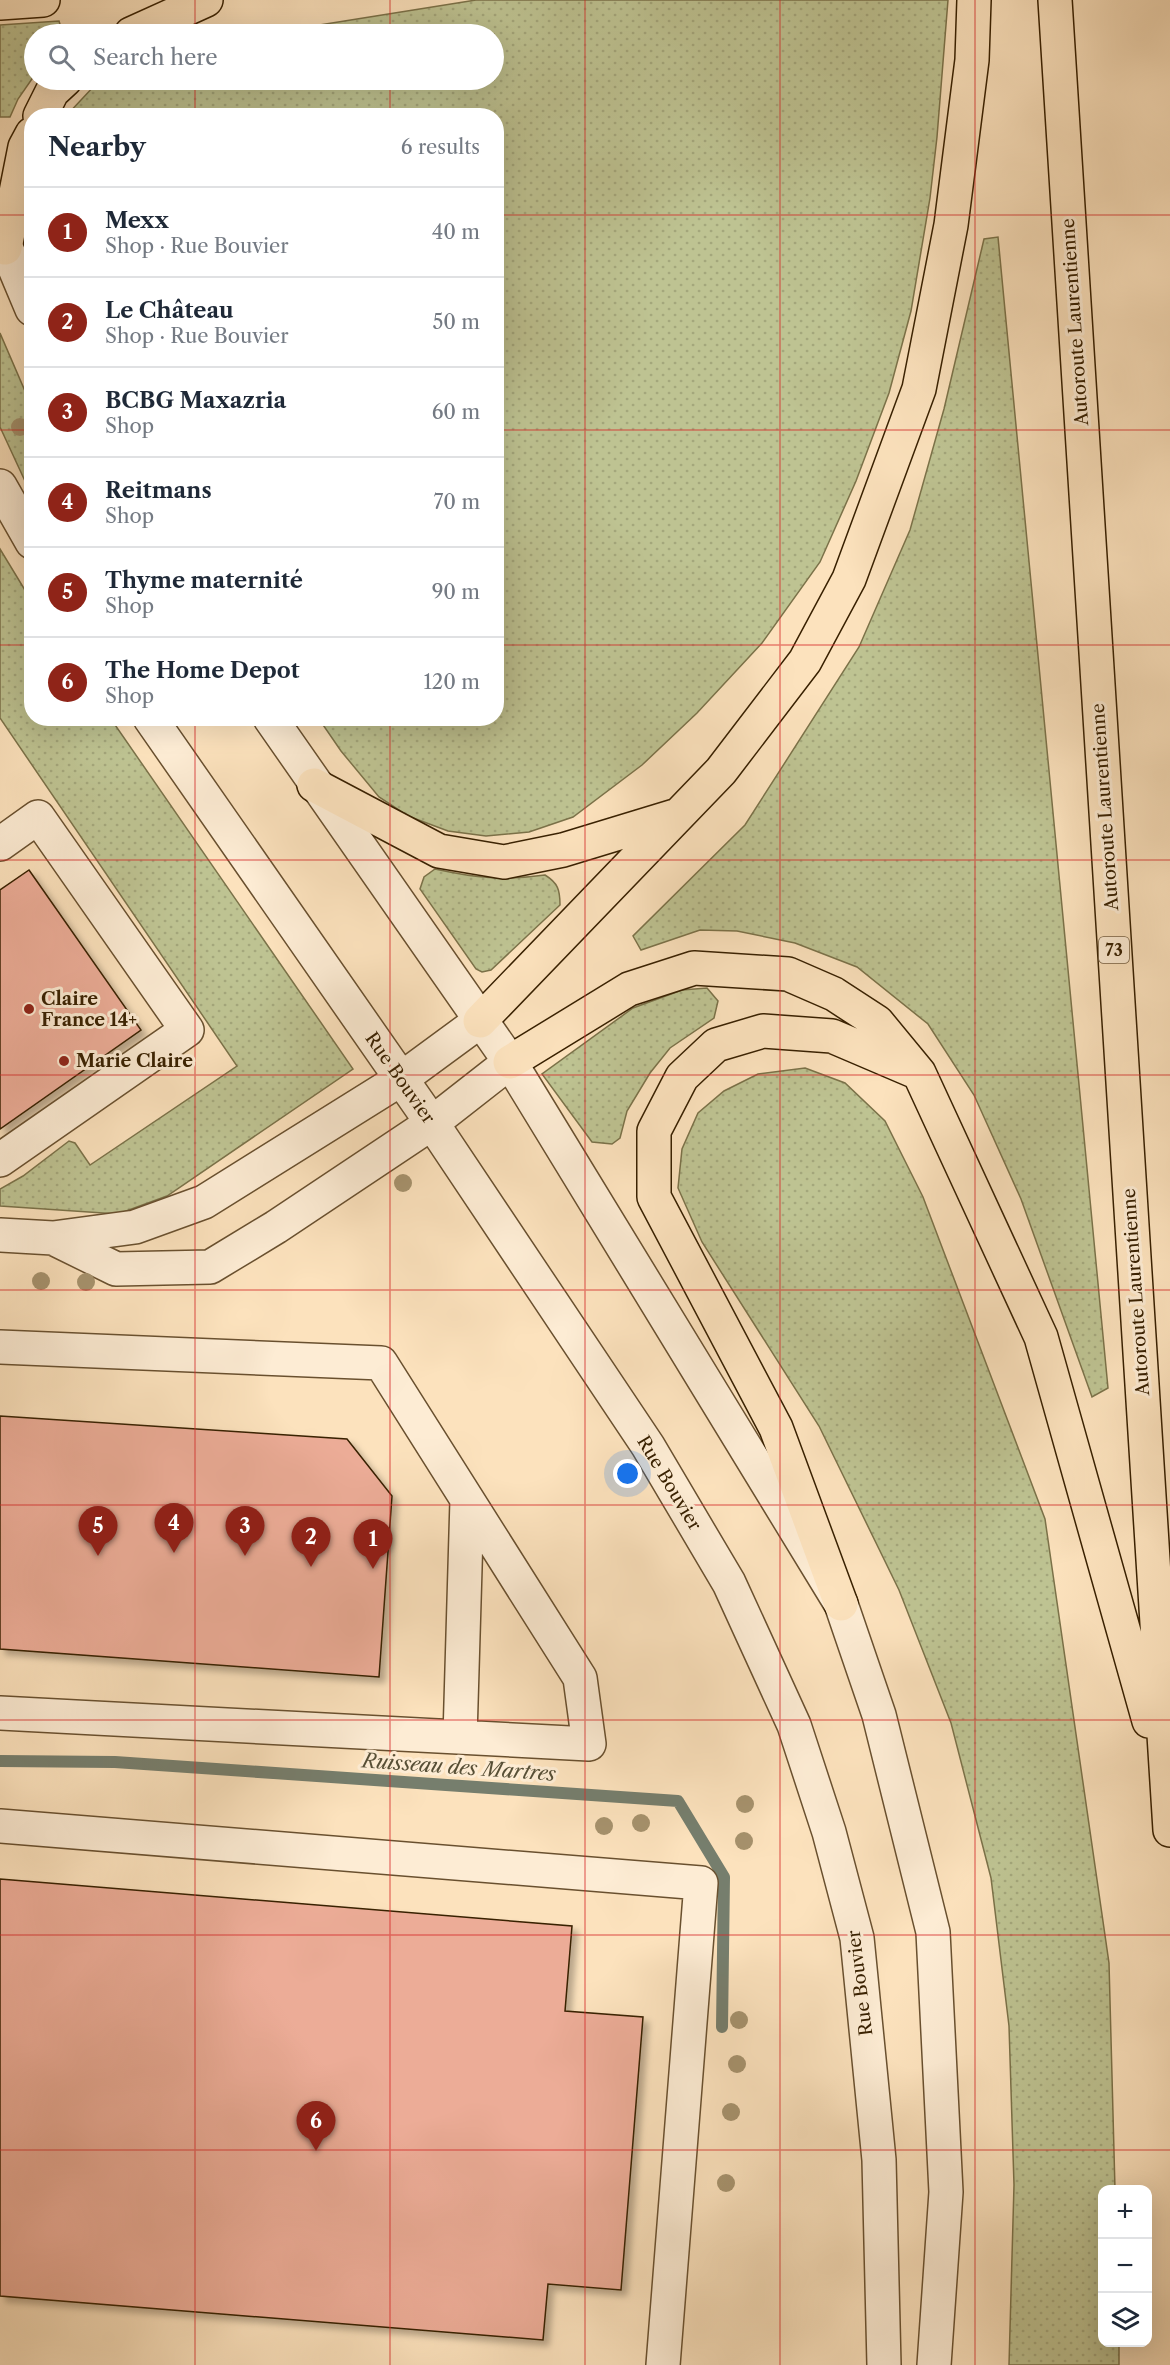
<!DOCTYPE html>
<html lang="en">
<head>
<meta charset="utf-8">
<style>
  :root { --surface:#fff; --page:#f2f2f3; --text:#1f2937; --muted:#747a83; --line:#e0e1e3; --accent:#8f2418 }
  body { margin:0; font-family:"Libre Caslon Text",serif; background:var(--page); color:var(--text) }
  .controls { position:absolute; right:18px; bottom:18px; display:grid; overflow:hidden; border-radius:12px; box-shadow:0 6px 24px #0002 }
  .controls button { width:54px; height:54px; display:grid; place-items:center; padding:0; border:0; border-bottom:2px solid var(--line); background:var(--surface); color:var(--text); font:30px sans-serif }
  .you { position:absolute; left:628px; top:1474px; width:21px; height:21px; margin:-15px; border:4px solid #fff; border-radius:50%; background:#1a73e8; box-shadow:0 0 0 9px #1a73e833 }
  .badge { display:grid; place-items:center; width:39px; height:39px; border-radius:50%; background:var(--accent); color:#fff; font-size:20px; font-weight:700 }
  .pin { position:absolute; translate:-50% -50px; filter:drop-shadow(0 2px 3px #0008) }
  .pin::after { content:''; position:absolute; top:32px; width:21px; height:18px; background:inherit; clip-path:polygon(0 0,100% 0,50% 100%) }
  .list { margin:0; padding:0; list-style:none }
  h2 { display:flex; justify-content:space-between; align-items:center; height:78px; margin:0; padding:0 24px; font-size:26px }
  h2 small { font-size:20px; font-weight:400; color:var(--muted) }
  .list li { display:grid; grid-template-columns:39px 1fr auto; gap:18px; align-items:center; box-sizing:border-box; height:90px; padding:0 24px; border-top:2px solid var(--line) }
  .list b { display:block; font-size:22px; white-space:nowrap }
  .list p { margin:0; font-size:20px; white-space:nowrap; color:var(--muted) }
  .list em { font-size:20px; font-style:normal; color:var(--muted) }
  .icon { flex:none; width:33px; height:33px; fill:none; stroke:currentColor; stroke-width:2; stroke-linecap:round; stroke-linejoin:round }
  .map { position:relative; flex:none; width:1170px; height:2365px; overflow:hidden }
  .search { position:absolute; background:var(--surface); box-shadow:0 6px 24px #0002; left:24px; top:24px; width:480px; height:66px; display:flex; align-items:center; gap:15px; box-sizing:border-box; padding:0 21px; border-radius:33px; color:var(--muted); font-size:22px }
  .panel { position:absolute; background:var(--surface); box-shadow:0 6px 24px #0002; left:24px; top:108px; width:480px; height:618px; border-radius:24px }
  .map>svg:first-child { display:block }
</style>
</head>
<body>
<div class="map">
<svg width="1170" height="2365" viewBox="0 0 1170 2365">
  <defs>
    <pattern id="grass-dots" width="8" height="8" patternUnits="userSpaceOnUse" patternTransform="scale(1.5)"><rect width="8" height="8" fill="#bec392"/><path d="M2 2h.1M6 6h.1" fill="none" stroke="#a4a77c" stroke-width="1.8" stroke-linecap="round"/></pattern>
    <filter id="shadow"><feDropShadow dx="5.5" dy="5.5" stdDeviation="3" flood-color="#0004"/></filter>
  </defs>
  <rect width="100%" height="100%" fill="#fce2bd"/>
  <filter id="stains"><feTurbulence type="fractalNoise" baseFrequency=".00333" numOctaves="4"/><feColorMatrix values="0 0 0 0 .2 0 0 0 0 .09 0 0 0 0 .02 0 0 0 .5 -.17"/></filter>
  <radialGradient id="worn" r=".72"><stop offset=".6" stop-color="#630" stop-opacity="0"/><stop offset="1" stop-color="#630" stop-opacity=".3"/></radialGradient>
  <path fill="url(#grass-dots)" stroke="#7b7249" stroke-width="1.5" d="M476,0H948L937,137L930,198L911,311L889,393L856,481L820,562L762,643L697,713L642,765L573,817L529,832L486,836L448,831L408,816L379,797L341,751L319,719L496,718V116H66L95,85L103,80H494V34H263Z
    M59,21L63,34H34V76L18,99L10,117H0V25Z
    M998,237L1108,1388L1092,1397L1021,1199L974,1095L928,1024L857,967L795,943L737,931L700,930L641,950L633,936L745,825L859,647L910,530L944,409L984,239Z
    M0,333L31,405V494L0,427Z
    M0,549L31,600L32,718L111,719L353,1069L167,1196L118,1214L0,1206V1189L23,1176L69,1141L75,1143L90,1165L237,1066L0,718Z
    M435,869C476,878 502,881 545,875C558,883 560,890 560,905L491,970L482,972L476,969L420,889L424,877Z
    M707,988L718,1001L714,1018L670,1048L650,1073L627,1111L620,1138L612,1144L592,1142L542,1074L633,1008L682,990Z
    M805,1068L845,1083L885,1121L923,1197L1045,1519L1109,1963L1115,2189L1102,2190V2342L1119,2343V2365H1009L1014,2185L1009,2026L991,1878L951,1723L899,1590L819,1426L702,1242L678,1188L682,1149L698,1113L724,1091L758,1074Z"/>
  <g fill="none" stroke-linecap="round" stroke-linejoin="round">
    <path stroke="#767e6d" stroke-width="12" d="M0,1761L115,1762L678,1801L724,1877L722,2027"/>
  </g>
  <path fill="#ecac97" stroke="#382000" stroke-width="1.5" filter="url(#shadow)" d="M29,870L141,1030L0,1129V890Z
    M0,1416L347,1439L392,1496L379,1677L0,1649Z
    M0,1879L572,1926L565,2011L643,2017L621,2290L548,2284L543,2340L0,2296Z"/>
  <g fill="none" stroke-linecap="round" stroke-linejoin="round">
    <defs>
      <path id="minor" d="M0,233L32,309
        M0,486L32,542
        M150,718L432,1123L648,1446L729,1583L794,1725L829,1832L857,1938L879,2160L884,2365
        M270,718L510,1062L841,1604L879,1715L933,1932L946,2192L934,2365
        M0,844L38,817L187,1030L0,1160
        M480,1021L401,1079L204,1202L135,1227L53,1238L116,1269L210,1267L276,1227L432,1123L510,1062
        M0,1235L53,1238
        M0,1347L381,1363L580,1678L589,1744L0,1713
        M460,1737L467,1500
        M0,1826L701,1883L663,2365"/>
      <path id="major" d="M0,3L43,0
        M131,34L206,0
        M40,116L52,92L65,80
        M5,248L25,147L32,134"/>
      <path id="highway" d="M1055,0L1170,1830
        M314,785L439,851L504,862L563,850L678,815
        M480,1021L721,771L805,661L849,579L919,389L951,225L972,60L974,0
        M510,1062L629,989L694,968L788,974L834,994L877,1022L919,1073L1041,1337L1149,1721
        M841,1604L776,1428L654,1197V1131L682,1077L716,1045L763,1031L832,1036L914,1071"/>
    </defs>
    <use href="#minor" stroke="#69502f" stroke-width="36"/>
    <use href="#major" stroke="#382000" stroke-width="36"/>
    <use href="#highway" stroke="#382000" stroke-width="36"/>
    <use href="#minor" stroke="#fdecd4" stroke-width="33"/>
    <use href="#major" stroke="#fce2bd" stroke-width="33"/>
    <use href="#highway" stroke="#fce2bd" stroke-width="33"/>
  </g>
  <g fill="#a6926d">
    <circle cx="20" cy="427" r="9"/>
    <circle cx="403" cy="1183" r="9"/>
    <circle cx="41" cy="1281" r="9"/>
    <circle cx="86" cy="1282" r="9"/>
    <circle cx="745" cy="1804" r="9"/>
    <circle cx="641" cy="1823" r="9"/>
    <circle cx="604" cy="1826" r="9"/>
    <circle cx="744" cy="1841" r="9"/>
    <circle cx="739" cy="2020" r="9"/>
    <circle cx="737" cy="2064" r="9"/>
    <circle cx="731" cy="2112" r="9"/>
    <circle cx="726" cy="2183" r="9"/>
  </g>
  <path fill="none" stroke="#d62828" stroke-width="1.5" stroke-opacity="0.55" d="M195,0V34M390,0V34M585,0V2365M780,0V2365M975,0V2365M195,80V116M390,80V116M0,215H32M496,215H1170M0,430H32M496,430H1170M0,645H32M496,645H1170M195,718V2365M390,718V2365M0,860H1170M0,1075H1170M0,1290H1170M0,1505H1170M0,1720H1170M0,1935H1170M0,2150H1170"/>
  <g fill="#8f2418" stroke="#fdecd4" stroke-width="2">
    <circle cx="29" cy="1009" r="6"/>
    <circle cx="64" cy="1061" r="6"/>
  </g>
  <g text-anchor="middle" stroke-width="6" stroke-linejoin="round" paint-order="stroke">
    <rect fill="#fdecd4" stroke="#735d40" stroke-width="1.5" x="1099" y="937" width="30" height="26" rx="4.5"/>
    <g font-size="16" font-weight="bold" fill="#382000">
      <text x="1114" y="956">73</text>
    </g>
    <g font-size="18" fill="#382000" stroke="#fdecd4">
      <text transform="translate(1075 322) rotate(-94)" y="6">Autoroute Laurentienne</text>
      <text transform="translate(1105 807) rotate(-94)" y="6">Autoroute Laurentienne</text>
      <text transform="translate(400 1078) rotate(55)" y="6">Rue Bouvier</text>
      <text transform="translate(1136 1292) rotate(-94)" y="6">Autoroute Laurentienne</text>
      <text transform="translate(669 1483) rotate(59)" y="6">Rue Bouvier</text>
      <text transform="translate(860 1983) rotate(-97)" y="6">Rue Bouvier</text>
    </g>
    <g font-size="18" font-weight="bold" fill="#382000" stroke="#fdecd4" text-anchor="start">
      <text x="41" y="1005">Claire<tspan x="41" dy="21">France 14+</tspan></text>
      <text x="76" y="1067">Marie Claire</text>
    </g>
    <g font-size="20" font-style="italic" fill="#574f36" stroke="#fdecd4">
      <text transform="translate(459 1767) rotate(4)" y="7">Ruisseau des Martres</text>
    </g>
  </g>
  <rect width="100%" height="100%" filter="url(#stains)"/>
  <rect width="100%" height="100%" fill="url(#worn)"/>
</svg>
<div class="controls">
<button>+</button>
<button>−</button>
<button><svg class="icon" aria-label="layers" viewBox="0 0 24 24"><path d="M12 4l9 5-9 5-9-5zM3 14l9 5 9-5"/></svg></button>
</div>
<div class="you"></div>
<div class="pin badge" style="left:373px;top:1569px">1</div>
<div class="pin badge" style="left:311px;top:1567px">2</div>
<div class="pin badge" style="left:245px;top:1556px">3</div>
<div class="pin badge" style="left:174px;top:1553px">4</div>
<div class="pin badge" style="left:98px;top:1556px">5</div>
<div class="pin badge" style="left:316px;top:2151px">6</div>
<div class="search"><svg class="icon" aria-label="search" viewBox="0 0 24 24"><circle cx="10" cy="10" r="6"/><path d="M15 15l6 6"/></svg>Search here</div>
<section class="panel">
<h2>Nearby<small>6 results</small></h2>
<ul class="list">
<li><span class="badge">1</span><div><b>Mexx</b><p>Shop · Rue Bouvier</p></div><em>40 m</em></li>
<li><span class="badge">2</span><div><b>Le Château</b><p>Shop · Rue Bouvier</p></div><em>50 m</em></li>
<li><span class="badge">3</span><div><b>BCBG Maxazria</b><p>Shop</p></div><em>60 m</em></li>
<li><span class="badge">4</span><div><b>Reitmans</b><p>Shop</p></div><em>70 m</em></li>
<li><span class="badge">5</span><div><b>Thyme maternité</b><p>Shop</p></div><em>90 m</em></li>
<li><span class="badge">6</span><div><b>The Home Depot</b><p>Shop</p></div><em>120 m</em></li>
</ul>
</section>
</div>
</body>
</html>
